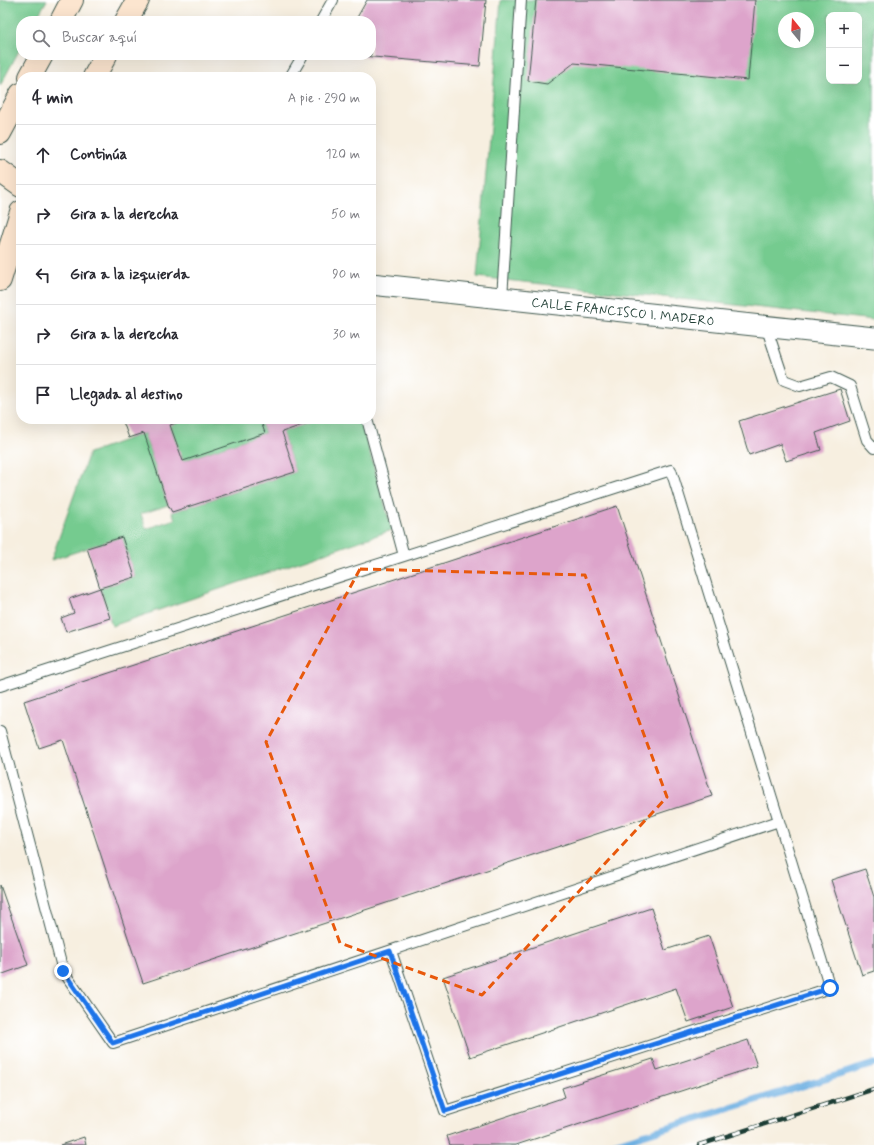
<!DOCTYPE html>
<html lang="es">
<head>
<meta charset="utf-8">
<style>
  :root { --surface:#fff; --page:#f2f2f3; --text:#2b2b33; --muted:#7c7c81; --line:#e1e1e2 }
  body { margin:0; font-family:Mynerve,sans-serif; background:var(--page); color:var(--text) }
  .controls { position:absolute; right:12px; top:12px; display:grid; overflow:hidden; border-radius:8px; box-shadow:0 4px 16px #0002 }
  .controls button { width:36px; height:36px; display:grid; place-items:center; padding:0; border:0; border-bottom:1px solid var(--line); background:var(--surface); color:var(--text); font:20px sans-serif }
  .compass { position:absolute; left:778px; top:12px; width:36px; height:36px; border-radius:50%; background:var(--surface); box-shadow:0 4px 16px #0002; rotate:342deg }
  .stop { position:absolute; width:12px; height:12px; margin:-9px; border:3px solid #1a73e8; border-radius:50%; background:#fff }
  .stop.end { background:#1a73e8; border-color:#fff; box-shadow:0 1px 4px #0008 }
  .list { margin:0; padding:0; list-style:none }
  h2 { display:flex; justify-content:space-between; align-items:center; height:52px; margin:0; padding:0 16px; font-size:17px }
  h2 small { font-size:13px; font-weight:400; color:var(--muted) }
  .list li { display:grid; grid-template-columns:26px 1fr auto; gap:12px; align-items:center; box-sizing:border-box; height:60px; padding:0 16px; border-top:1px solid var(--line) }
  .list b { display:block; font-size:15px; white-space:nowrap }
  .list em { font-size:13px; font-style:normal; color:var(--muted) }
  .icon { flex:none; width:22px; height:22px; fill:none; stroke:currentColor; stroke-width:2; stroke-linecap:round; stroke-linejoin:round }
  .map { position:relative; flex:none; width:874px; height:1145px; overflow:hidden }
  .search { position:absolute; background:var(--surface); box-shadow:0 4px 16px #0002; left:16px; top:16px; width:360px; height:44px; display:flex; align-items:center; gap:10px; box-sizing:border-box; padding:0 14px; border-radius:16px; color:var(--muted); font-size:15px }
  .panel { position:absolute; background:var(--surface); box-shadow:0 4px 16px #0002; left:16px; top:72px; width:360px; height:352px; border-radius:16px }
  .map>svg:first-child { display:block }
</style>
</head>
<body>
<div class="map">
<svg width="874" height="1145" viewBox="0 0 874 1145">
  <rect width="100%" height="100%" fill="#fff"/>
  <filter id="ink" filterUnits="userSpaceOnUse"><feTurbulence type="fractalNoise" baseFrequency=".025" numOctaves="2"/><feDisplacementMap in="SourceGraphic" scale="8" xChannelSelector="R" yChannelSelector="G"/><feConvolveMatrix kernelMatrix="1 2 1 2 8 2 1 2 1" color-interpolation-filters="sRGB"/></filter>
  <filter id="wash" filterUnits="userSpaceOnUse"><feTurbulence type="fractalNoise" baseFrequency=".012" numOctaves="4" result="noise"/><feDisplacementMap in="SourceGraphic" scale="16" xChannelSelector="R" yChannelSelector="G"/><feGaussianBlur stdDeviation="0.9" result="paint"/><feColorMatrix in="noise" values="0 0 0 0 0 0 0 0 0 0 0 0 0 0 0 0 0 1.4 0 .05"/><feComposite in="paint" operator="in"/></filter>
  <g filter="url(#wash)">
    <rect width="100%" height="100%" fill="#f7efe0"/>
    <path fill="#74cb8f" stroke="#4a8462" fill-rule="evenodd" d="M0,0H47L35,21H21V47L0,86Z
      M501,0H874V320L477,277ZM829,15H859V81H829ZM784,18H808V42H784Z
      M188,419H260L265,433L183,461L170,425Z
      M307,419H360L392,530L112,626L100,588L135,577L122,537L51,560L89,453L144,433L168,505L141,514L146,529L175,519L172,512L295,472L282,432L308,423Z"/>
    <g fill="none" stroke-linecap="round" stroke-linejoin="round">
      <path stroke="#6eb0e2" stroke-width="7" d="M610,1145L874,1064"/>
    </g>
    <g id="blocks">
      <path fill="#dda4cb" d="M367,0H486L480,66L361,56V55H371V21H355Z
        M536,0H755L748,80L574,63L547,84L528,81Z
        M840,389L850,421L816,433L821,450L786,461L780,444L749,455L739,421Z
        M122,419H187L170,425L183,461L265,433L260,419H307L308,423L282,432L295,472L172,512L168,505L144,433L129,438Z
        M617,506L712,796L143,983L63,740L39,748L24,701Z
        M122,537L135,577L100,588L110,618L66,632L61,618L74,613L69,599L100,588L87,548Z
        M865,869L874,897V971L862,975L831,880Z
        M0,885L28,965L0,975Z
        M651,908L665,950L709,936L733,1007L688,1022L676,988L470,1057L443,977Z
        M748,1040L757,1066L516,1145H450L447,1136L565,1097L562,1088L653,1059L657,1070Z
        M84,1137L86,1145H60Z"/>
    </g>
  </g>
  <g filter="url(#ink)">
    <use href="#blocks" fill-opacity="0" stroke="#3f584e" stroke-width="1"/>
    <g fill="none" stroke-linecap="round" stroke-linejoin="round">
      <defs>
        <path id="lane" d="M321,21L333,0
          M290,77L303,55
          M502,298L521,0
          M766,326L784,380L800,386L831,377L850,386L867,440L874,448
          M367,419L404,556
          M0,686L671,470L779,821L113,1043L63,971L0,731
          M391,951L445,1111L830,988L779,821"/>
        <path id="street" d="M371,284L874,338"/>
        <path id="secondary" d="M61,21L72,0
          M126,21L138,0
          M30,77L42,55
          M94,77L106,55
          M0,133L21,94
          M0,171L21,186
          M0,280L21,212"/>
      </defs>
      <use href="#lane" stroke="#3f584e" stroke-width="12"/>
      <use href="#street" stroke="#3f584e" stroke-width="23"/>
      <use href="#secondary" stroke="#3f584e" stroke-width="24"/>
      <use href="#lane" stroke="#fff" stroke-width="10"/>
      <use href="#street" stroke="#fff" stroke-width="21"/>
      <use href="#secondary" stroke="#fce5cf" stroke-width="22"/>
      <defs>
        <path id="rail" d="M699,1145L874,1089"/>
      </defs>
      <use href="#rail" stroke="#1f3d34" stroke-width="4.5"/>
      <use href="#rail" stroke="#fff" stroke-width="3" stroke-dasharray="9" stroke-linecap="butt"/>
    </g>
  </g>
  <g fill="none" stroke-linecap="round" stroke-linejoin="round" filter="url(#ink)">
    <path stroke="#1a73e8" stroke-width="5" d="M63,971L113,1043L390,951L445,1111L830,988"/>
  </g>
  <path fill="none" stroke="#e8590c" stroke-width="3" stroke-dasharray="8 5" stroke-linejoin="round" d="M360,569L585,575L667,797L482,995L340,943L266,742Z"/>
  <g text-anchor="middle" stroke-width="3" stroke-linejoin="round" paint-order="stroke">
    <g font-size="13" fill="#1f3d34" stroke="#fff">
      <text transform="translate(623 311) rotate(6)" y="5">CALLE FRANCISCO I. MADERO</text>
    </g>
  </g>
</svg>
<div class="controls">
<button>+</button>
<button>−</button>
</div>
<svg class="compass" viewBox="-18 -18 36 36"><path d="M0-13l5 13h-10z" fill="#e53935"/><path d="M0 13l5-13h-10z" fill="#7c7c81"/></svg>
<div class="stop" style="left:830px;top:988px"></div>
<div class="stop end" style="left:63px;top:971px"></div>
<div class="search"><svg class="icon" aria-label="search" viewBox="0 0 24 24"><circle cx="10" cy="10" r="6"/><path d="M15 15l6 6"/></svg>Buscar aquí</div>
<section class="panel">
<h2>4 min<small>A pie · 290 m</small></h2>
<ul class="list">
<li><svg class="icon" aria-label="ahead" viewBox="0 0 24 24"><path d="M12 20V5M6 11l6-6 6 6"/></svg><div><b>Continúa</b></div><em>120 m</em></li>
<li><svg class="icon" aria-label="right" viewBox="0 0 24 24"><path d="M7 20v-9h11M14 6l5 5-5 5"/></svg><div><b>Gira a la derecha</b></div><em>50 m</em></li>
<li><svg class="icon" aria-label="left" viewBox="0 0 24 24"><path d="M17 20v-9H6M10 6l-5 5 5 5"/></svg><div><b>Gira a la izquierda</b></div><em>90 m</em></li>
<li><svg class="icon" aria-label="right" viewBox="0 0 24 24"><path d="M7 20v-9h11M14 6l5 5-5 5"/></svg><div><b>Gira a la derecha</b></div><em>30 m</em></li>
<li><svg class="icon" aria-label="arrive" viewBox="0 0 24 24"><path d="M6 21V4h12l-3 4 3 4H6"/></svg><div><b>Llegada al destino</b></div></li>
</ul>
</section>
</div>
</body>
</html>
